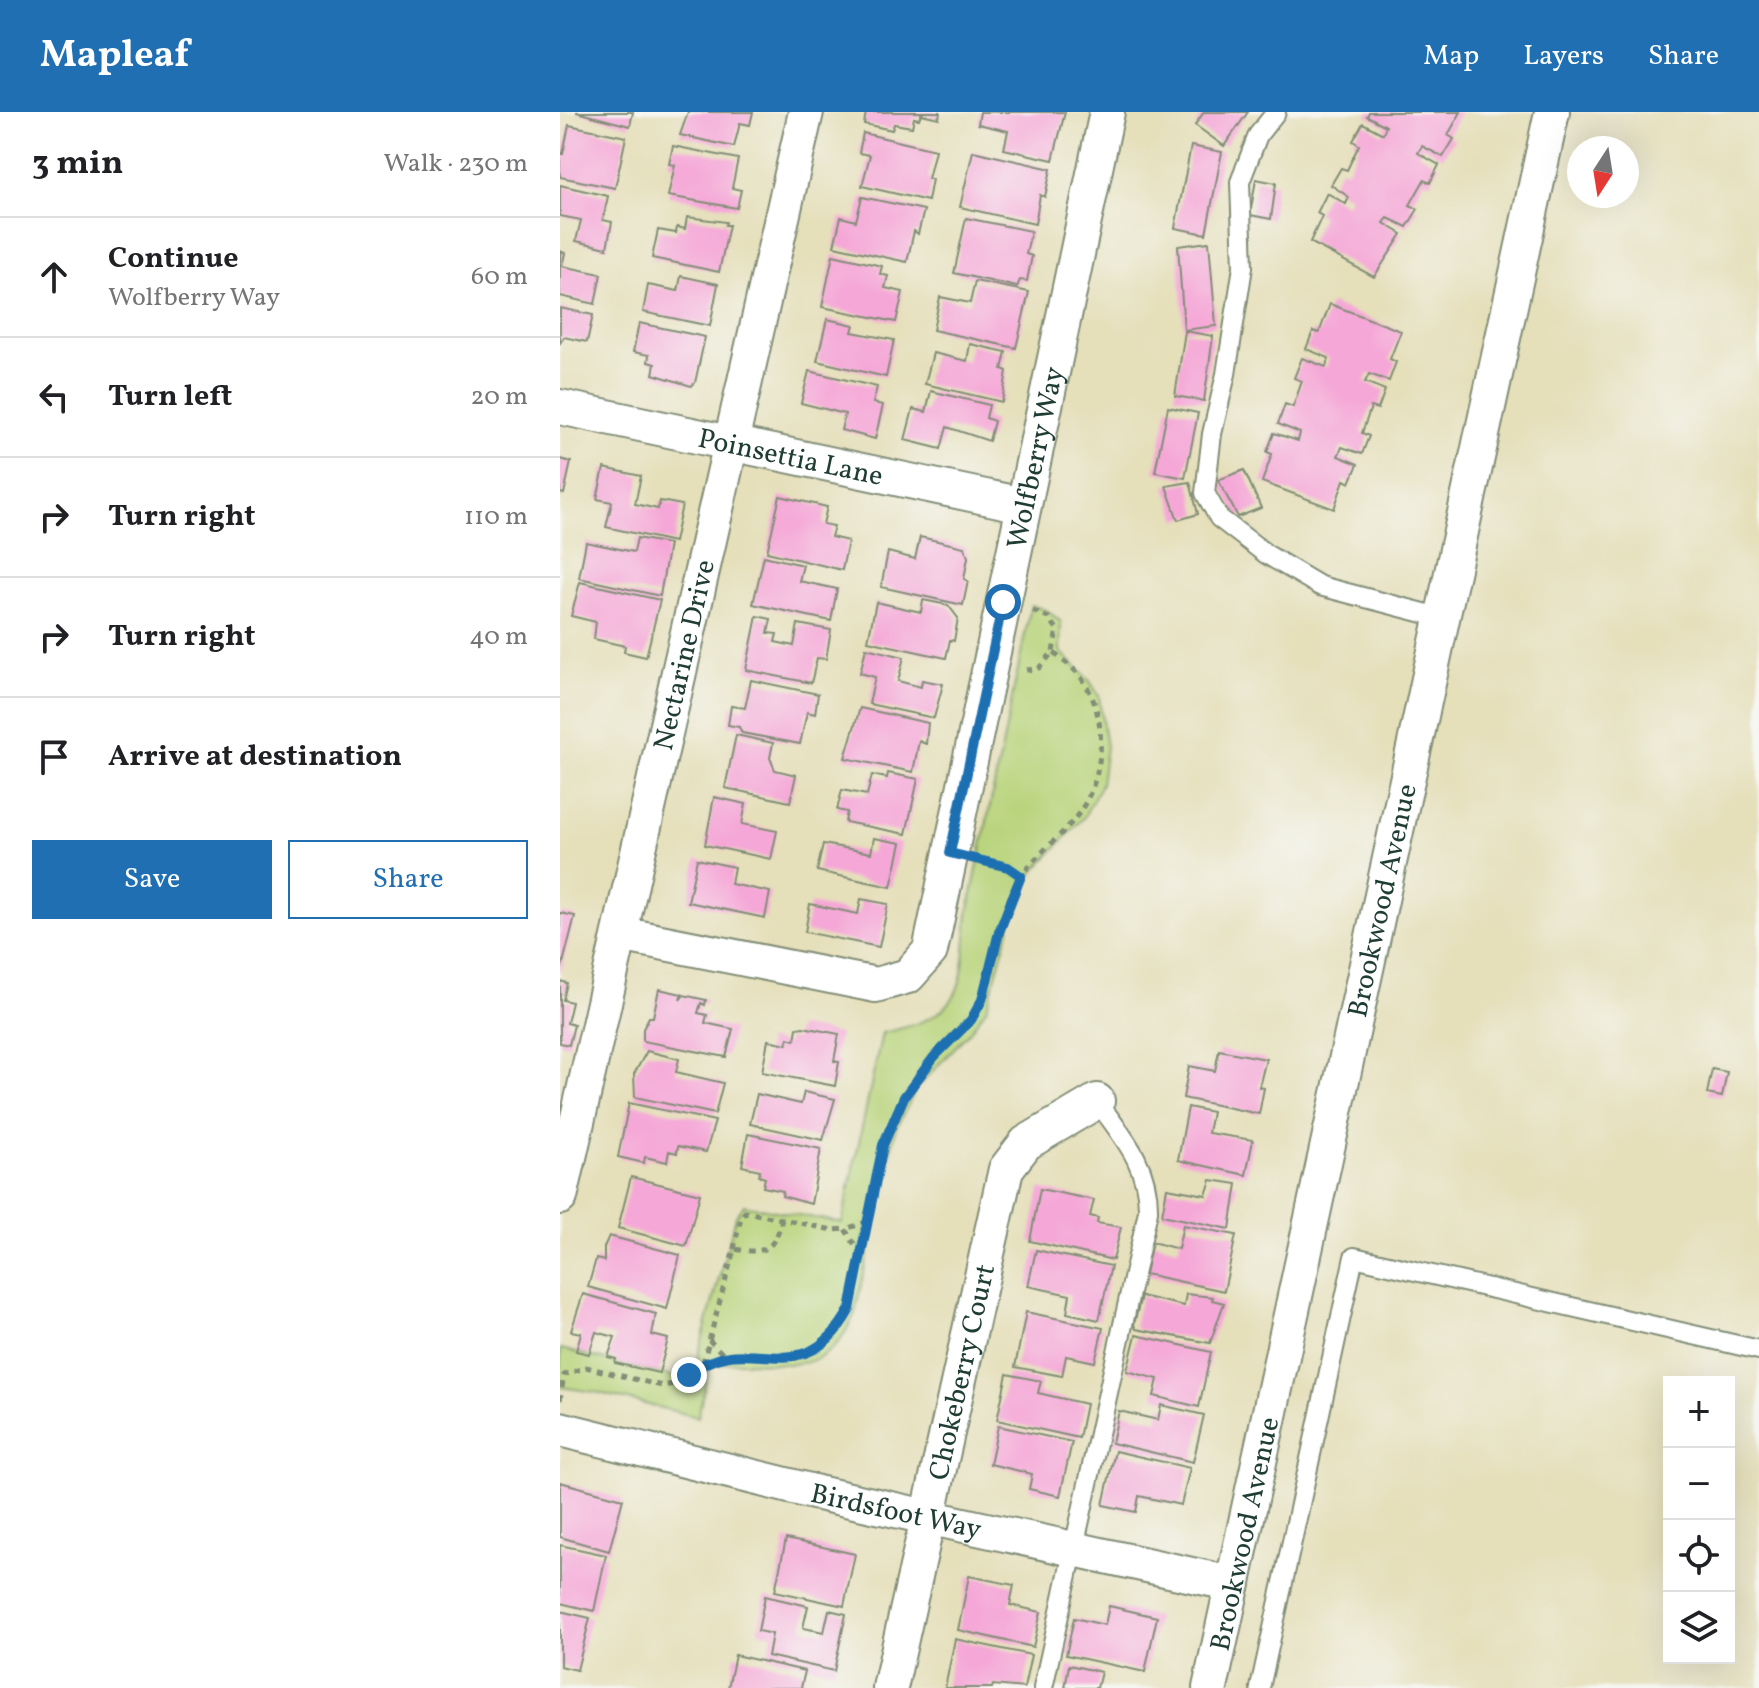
<!DOCTYPE html>
<html lang="en">
<head>
<meta charset="utf-8">
<style>
  :root { --surface:#fff; --page:#f2f2f2; --text:#202124; --muted:#757577; --line:#e0e0e0; --accent:#1f6fb2 }
  body { margin:0; font-family:Vollkorn,serif; background:var(--page); color:var(--text) }
  .controls { position:absolute; right:24px; bottom:24px; display:grid; overflow:hidden; border-radius:0px; box-shadow:0 8px 32px #0002 }
  .controls button { width:72px; height:72px; display:grid; place-items:center; padding:0; border:0; border-bottom:2px solid var(--line); background:var(--surface); color:var(--text); font:40px sans-serif }
  .compass { position:absolute; left:1007px; top:24px; width:72px; height:72px; border-radius:50%; background:var(--surface); box-shadow:0 8px 32px #0002; rotate:192deg }
  .stop { position:absolute; width:24px; height:24px; margin:-18px; border:6px solid #1f6fb2; border-radius:50%; background:#fff }
  .stop.end { background:#1f6fb2; border-color:#fff; box-shadow:0 2px 8px #0008 }
  .list { margin:0; padding:0; list-style:none }
  h2 { display:flex; justify-content:space-between; align-items:center; height:104px; margin:0; padding:0 32px; font-size:34px }
  h2 small { font-size:26px; font-weight:400; color:var(--muted) }
  .list li { display:grid; grid-template-columns:52px 1fr auto; gap:24px; align-items:center; box-sizing:border-box; height:120px; padding:0 32px; border-top:2px solid var(--line) }
  .list b { display:block; font-size:30px; white-space:nowrap }
  .list p { margin:0; font-size:26px; white-space:nowrap; color:var(--muted) }
  .list em { font-size:26px; font-style:normal; color:var(--muted) }
  .actions { display:flex; gap:16px; padding:24px 32px }
  .actions a { flex:1; padding:18px 0; border:2px solid var(--accent); border-radius:0px; text-align:center; font-size:28px; color:var(--accent) }
  .actions .main { background:var(--accent); color:#fff }
  .icon { flex:none; width:44px; height:44px; fill:none; stroke:currentColor; stroke-width:2; stroke-linecap:round; stroke-linejoin:round }
  .map { position:relative; flex:none; width:1199px; height:1576px; overflow:hidden }
  header { display:flex; align-items:center; gap:48px; box-sizing:border-box; height:112px; padding:0 40px; background:var(--accent); color:#fff }
  header strong { font-size:38px }
  nav { display:flex; gap:44px; margin-inline-start:auto; font-size:28px }
  main { display:flex }
  aside { flex:1; background:var(--surface) }
  .map>svg:first-child { display:block }
</style>
</head>
<body>
<header>
<strong>Mapleaf</strong>
<nav><a>Map</a><a>Layers</a><a>Share</a></nav>
</header>
<main>
<aside>
<h2>3 min<small>Walk · 230 m</small></h2>
<ul class="list">
<li><svg class="icon" aria-label="ahead" viewBox="0 0 24 24"><path d="M12 20V5M6 11l6-6 6 6"/></svg><div><b>Continue</b><p>Wolfberry Way</p></div><em>60 m</em></li>
<li><svg class="icon" aria-label="left" viewBox="0 0 24 24"><path d="M17 20v-9H6M10 6l-5 5 5 5"/></svg><div><b>Turn left</b></div><em>20 m</em></li>
<li><svg class="icon" aria-label="right" viewBox="0 0 24 24"><path d="M7 20v-9h11M14 6l5 5-5 5"/></svg><div><b>Turn right</b></div><em>110 m</em></li>
<li><svg class="icon" aria-label="right" viewBox="0 0 24 24"><path d="M7 20v-9h11M14 6l5 5-5 5"/></svg><div><b>Turn right</b></div><em>40 m</em></li>
<li><svg class="icon" aria-label="arrive" viewBox="0 0 24 24"><path d="M6 21V4h12l-3 4 3 4H6"/></svg><div><b>Arrive at destination</b></div></li>
</ul>
<div class="actions"><a class="main">Save</a><a>Share</a></div>
</aside>
<div class="map">
<svg width="1199" height="1576" viewBox="0 0 1199 1576">
  <rect width="100%" height="100%" fill="#f6f6f2"/>
  <filter id="ink" filterUnits="userSpaceOnUse"><feTurbulence type="fractalNoise" baseFrequency=".0125" numOctaves="2"/><feDisplacementMap in="SourceGraphic" scale="16" xChannelSelector="R" yChannelSelector="G"/><feConvolveMatrix kernelMatrix="1 2 1 2 8 2 1 2 1" color-interpolation-filters="sRGB"/></filter>
  <filter id="wash" filterUnits="userSpaceOnUse"><feTurbulence type="fractalNoise" baseFrequency=".006" numOctaves="4" result="noise"/><feDisplacementMap in="SourceGraphic" scale="32" xChannelSelector="R" yChannelSelector="G"/><feGaussianBlur stdDeviation="1.8" result="paint"/><feColorMatrix in="noise" values="0 0 0 0 0 0 0 0 0 0 0 0 0 0 0 0 0 1.4 0 .05"/><feComposite in="paint" operator="in"/></filter>
  <g filter="url(#wash)">
    <rect width="100%" height="100%" fill="#e5dfba"/>
    <path fill="#b8d379" stroke="#6c8856" stroke-width="2" d="M471,493L488,499L501,510L500,539L530,569L539,584L546,635L541,672L524,705L470,764L459,782L427,895L410,919L357,976L336,1016L295,1201C260,1284 208,1236 149,1255L138,1305L35,1280L0,1275L1,1237L114,1265L136,1251L176,1104L184,1093L282,1111L322,921C408,903 401,877 408,802Z"/>
    <g id="blocks">
      <path fill="#f5a8d7" d="M16,0H73L70,14Z
        M128,0H193L190,13L180,11L174,35L120,23Z
        M306,0H380L379,6L361,2L359,7L354,6L352,15L334,12L332,18L304,12Z
        M420,0H505L493,48L444,37L448,19L418,12Z
        M644,0H688L664,34L635,13Z
        M809,0H901L888,23L894,27L883,45L862,34L858,41L879,53L870,71L864,68L850,93L858,97L847,115L828,106L824,111L842,122L814,165L750,130L762,104L757,101L767,81L786,92L789,85L771,73L781,56L787,58L799,33L793,29L803,11L823,22L826,14L807,4Z
        M9,13L66,25L55,76L0,65V41L3,42Z
        M303,21L375,38L368,67H372L368,89L302,74L310,43L299,41Z
        M113,34L178,47L172,76L181,78L177,96L108,84L115,53L109,52Z
        M631,34L662,40L646,122L615,116Z
        M413,39L491,57L485,85L480,83L475,112L400,95Z
        M696,67L716,71L711,107L690,103Z
        M0,73L48,84L43,108L52,110L47,136L16,129L21,108L0,104Z
        M302,85L364,98L358,122L354,119L347,150L274,134L281,105L296,109Z
        M127,105L166,110L165,113H169L159,160L92,146L98,118L116,121L117,115L125,117Z
        M406,106L471,119L466,142L472,144L467,169L460,168L457,175L394,161Z
        M649,130L656,214L624,218L618,134Z
        M0,139L5,141L2,154L41,162L35,192L0,184Z
        M273,143L322,154L320,162L328,164L325,176L343,180L336,210L262,195Z
        M121,164L158,172L150,214L83,200L88,173L118,179Z
        M415,169L469,180L456,236L373,218L380,185L410,191Z
        M770,192L841,219L830,247L836,250L829,269L809,262L805,270L825,278L818,297L811,295L802,321L809,324L802,342L782,335L778,344L798,352L790,371L784,368L774,397L702,370L712,342L707,340L714,321L738,329L740,321L718,312L725,292L733,295L742,269L734,266L742,246L766,255L769,246L746,237L753,219L759,221Z
        M0,196L33,203L27,230L4,225L0,231Z
        M267,207L294,213L292,220L334,228L326,265L257,249Z
        M79,211L145,225L135,271L131,274L93,262L95,252L88,250L89,243L73,240Z
        M625,219L653,224L644,289L615,284Z
        M410,232L446,240L442,257L447,259L442,290L365,272L373,241L407,249Z
        M249,259L317,275L313,291L323,293L315,327L281,318L285,302L241,291Z
        M371,279L429,293L426,306L434,309L429,329L387,315L381,337L345,328L353,297L366,300Z
        M608,295L638,301L625,366L595,360Z
        M0,347L11,350L4,382L0,381Z
        M44,356L81,364L75,392L98,397L100,389L122,393L114,430L46,415L52,390L37,387Z
        M684,358L701,396L678,405L658,368Z
        M630,370L638,402L618,408L606,374Z
        M220,384L267,395L263,412L274,414L271,425L288,429L282,458L207,440Z
        M360,425L404,435L408,445L404,467L408,469L403,493L321,475L328,440L355,447Z
        M77,426L109,432L100,484L19,466L26,430L74,440Z
        M204,444L243,453L239,469L277,477L271,509L193,492Z
        M20,470L100,488L86,545L64,540L65,534L34,527L36,510L11,504Z
        M363,488L388,493L398,506L394,529L390,528L386,546L308,529L316,490L361,500Z
        M197,504L211,507L208,521L217,522L215,530L234,534L238,512L271,518L266,547L257,546L251,571L186,558Z
        M306,536L344,545L338,569L361,575L362,568L383,572L374,606L309,592L315,565L300,561Z
        M191,568L258,582L255,602L247,600L240,632L182,621L179,615L168,613L171,594L185,596Z
        M300,596L368,611L366,632L359,629L353,660L285,646Z
        M176,623L213,631L210,646L215,658L236,663L230,690L165,676Z
        M328,661L358,667L346,722L285,710L287,700L277,698L282,678L307,683L312,663L327,666Z
        M154,685L186,692L182,712L217,719L211,747L145,733Z
        M314,726L341,731L331,775L257,759L263,732L311,741Z
        M137,747L174,755L171,772L210,780L205,806L128,790Z
        M301,787L328,792L319,835L245,820L250,792L298,802Z
        M0,801L15,804L1,859H0Z
        M0,869L7,871L3,888L12,890L7,911L14,913L9,933L0,931Z
        M99,877L122,882L120,888L124,883L146,888L145,893L141,891L138,901L147,903L145,911L173,917L166,945L83,929V917L89,905H93Z
        M243,915L279,922L274,949L279,950L275,974L202,960L208,928L227,932L228,926L235,928L237,916Z
        M659,938L706,947L699,975L704,976L699,1002L623,986L629,954L655,959Z
        M87,939L119,947L116,960L163,971L155,1002L75,985L74,962Z
        M1152,957L1167,960L1162,985L1147,982Z
        M244,980L275,987L263,1028L190,1012L197,982L241,992Z
        M69,991L155,1009L146,1040L118,1034L117,1041L109,1039L107,1050L85,1045L84,1051L58,1045Z
        M628,995L652,1000L648,1021L693,1028L686,1063L618,1048Z
        M188,1022L261,1037L251,1092L222,1084L223,1079L203,1075L205,1066L199,1064L200,1058L182,1054Z
        M71,1065L140,1082L126,1134L58,1116Z
        M651,1068L677,1072L670,1117L602,1103L607,1076L646,1083Z
        M480,1077L534,1088L530,1104L538,1106L537,1111L561,1115L553,1148L470,1129Z
        M623,1113L676,1123L664,1179L585,1162L592,1130L618,1137Z
        M49,1124L120,1143L107,1197L28,1175L36,1147L44,1149V1135Z
        M476,1138L551,1154L539,1208L507,1201L510,1183L468,1174Z
        M23,1182L96,1202L92,1223L108,1227L99,1261L55,1251L56,1247L48,1245L55,1225L36,1220L29,1242L16,1239L21,1221L11,1219Z
        M626,1182L653,1185L652,1188L664,1191L650,1231L576,1217L574,1213L581,1184L624,1194Z
        M466,1200L543,1216L535,1250L506,1244L502,1264L455,1255Z
        M576,1223L651,1240L639,1295L594,1284L598,1267L567,1259Z
        M447,1262L481,1269L478,1281L526,1292L519,1326L437,1308Z
        M601,1293L644,1303L633,1350L552,1331L559,1299L598,1308Z
        M438,1314L512,1330L500,1384L469,1377L472,1362L430,1352Z
        M555,1339L630,1356L621,1393L579,1384L576,1400L543,1393Z
        M0,1370L63,1387L49,1439L0,1425Z
        M226,1427L295,1442L284,1494L215,1479Z
        M0,1433L46,1443L34,1499L0,1491Z
        M409,1464L454,1473L450,1493L481,1500L473,1535L398,1518Z
        M205,1484L248,1494L243,1516L264,1520L269,1498L286,1502L274,1559L208,1544L212,1522L198,1519Z
        M549,1494L597,1505L585,1560L506,1543L514,1506L545,1513Z
        M0,1499L30,1506L17,1558L0,1554Z
        M395,1527L471,1543L464,1576L433,1573L432,1576H385Z
        M175,1543L245,1559L241,1576H168Z
        M509,1553L541,1560L537,1576H505Z"/>
    </g>
  </g>
  <g filter="url(#ink)">
    <use href="#blocks" fill-opacity="0" stroke="#828e77" stroke-width="2"/>
    <g fill="none" stroke-linecap="round" stroke-linejoin="round">
      <defs>
        <path id="service" d="M716,0L698,23L680,70L683,155L666,262L652,322L645,381L659,406L706,442L760,474L883,506
          M483,1576L588,1099C589,1053 563,1025 537,989
          M700,1576L794,1145L1199,1238"/>
        <g id="minor">
          <path id="s1" d="M0,295L463,393"/>
          <path id="s2" d="M60,822L316,873L348,864L370,839L547,0"/>
          <path id="s3" d="M0,1085L246,0"/>
          <path id="s4" d="M0,1317L258,1381L673,1472"/>
          <path id="s5" d="M330,1576L446,1057L466,1031L537,989"/>
          <path id="s6" d="M650,1576L992,0"/>
        </g>
      </defs>
      <use href="#service" stroke="#828e77" stroke-width="22"/>
      <use href="#minor" stroke="#828e77" stroke-width="38"/>
      <path stroke="#828e77" stroke-width="5" stroke-dasharray="6 6" stroke-linecap="butt" d="M473,499L489,506L497,517L493,540
        M421,748L448,755L461,764
        M174,1137L181,1105L185,1100L222,1107
        M301,1143L285,1117L307,1110
        M149,1228L163,1242
        M143,1251L174,1137C205,1142 214,1139 222,1107L272,1118L285,1117
        M0,1288L4,1263L26,1255L102,1274L114,1272L163,1242L236,1246L268,1229L290,1197L323,1033C335,1000 350,970 374,944C391,927 411,912 421,890C440,850 436,800 462,763C478,740 503,724 519,701C546,663 549,602 520,564C513,555 501,548 493,540L479,556L462,559"/>
      <use href="#service" stroke="#fff" stroke-width="18"/>
      <use href="#minor" stroke="#fff" stroke-width="34"/>
    </g>
  </g>
  <g fill="none" stroke-linecap="round" stroke-linejoin="round" filter="url(#ink)">
    <path stroke="#1f6fb2" stroke-width="10" d="M129,1263C186,1212 241,1287 290,1197L323,1033L344,985L374,945L411,908L422,888L439,820L461,764L448,755L390,741L443,490"/>
  </g>
  <g text-anchor="middle" stroke-width="6" stroke-linejoin="round" paint-order="stroke">
    <g font-size="28" fill="#1f3d34" stroke="#f6f6f2">
      <text dy="10" stroke="none"><textPath href="#s1" startOffset="236">Poinsettia Lane</textPath></text>
      <text dy="10" stroke="none"><textPath href="#s2" startOffset="832">Wolfberry Way</textPath></text>
      <text dy="10" stroke="none"><textPath href="#s3" startOffset="556">Nectarine Drive</textPath></text>
      <text dy="10" stroke="none"><textPath href="#s6" startOffset="806">Brookwood Avenue</textPath></text>
      <text dy="10" stroke="none"><textPath href="#s5" startOffset="324">Chokeberry Court</textPath></text>
      <text dy="10" stroke="none"><textPath href="#s4" startOffset="346">Birdsfoot Way</textPath></text>
      <text dy="10" stroke="none"><textPath href="#s6" startOffset="158">Brookwood Avenue</textPath></text>
    </g>
  </g>
</svg>
<div class="controls">
<button>+</button>
<button>−</button>
<button><svg class="icon" aria-label="locate" viewBox="0 0 24 24"><circle cx="12" cy="12" r="6"/><path d="M12 2v4M12 18v4M2 12h4M18 12h4"/></svg></button>
<button><svg class="icon" aria-label="layers" viewBox="0 0 24 24"><path d="M12 4l9 5-9 5-9-5zM3 14l9 5 9-5"/></svg></button>
</div>
<svg class="compass" viewBox="-18 -18 36 36"><path d="M0-13l5 13h-10z" fill="#e53935"/><path d="M0 13l5-13h-10z" fill="#757577"/></svg>
<div class="stop" style="left:443px;top:490px"></div>
<div class="stop end" style="left:129px;top:1263px"></div>
</div>
</main>
</body>
</html>
